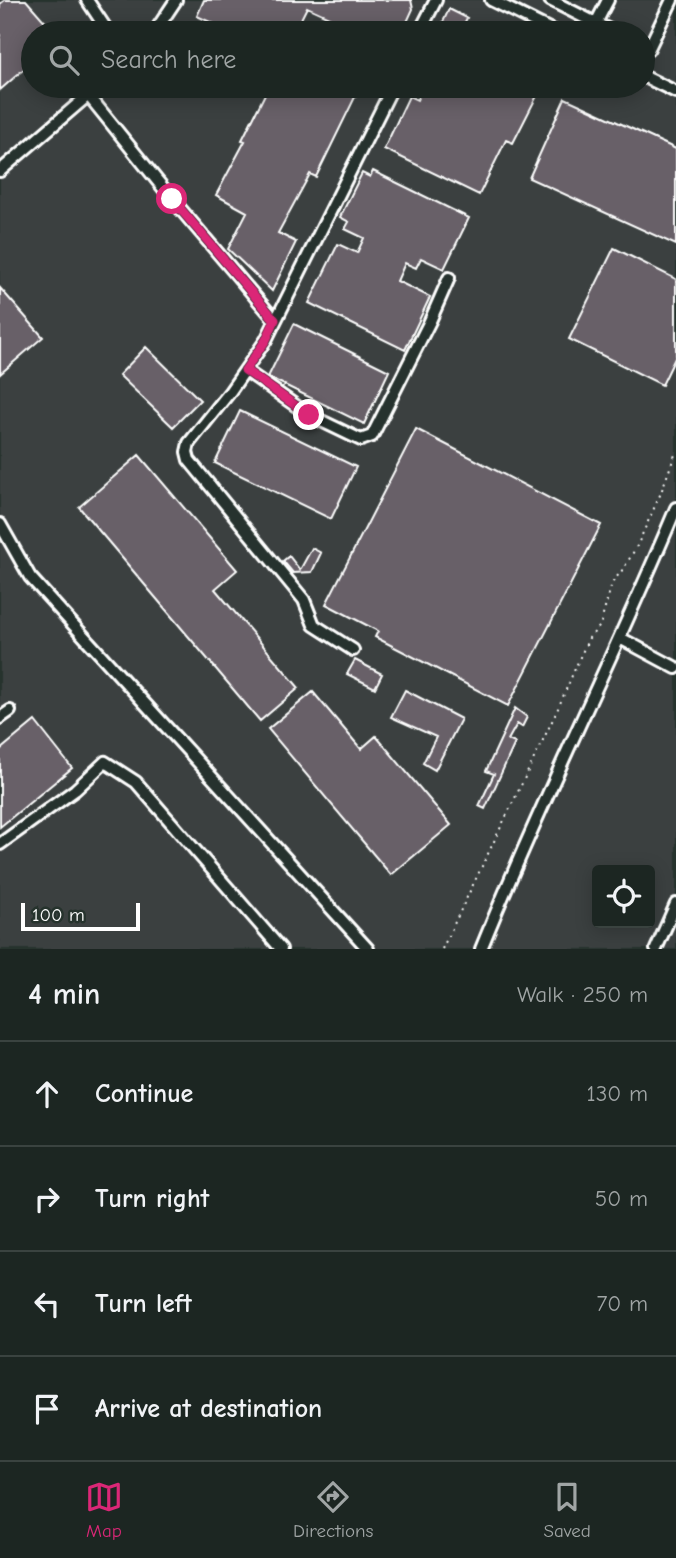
<!DOCTYPE html>
<html lang="en">
<head>
<meta charset="utf-8">
<style>
  :root { --surface:#1c2622; --page:#252e2a; --text:#f1f3f6; --muted:#a0a5a5; --line:#3a4340; --accent:#db2777 }
  body { margin:0; font-family:"Comic Neue",sans-serif; background:var(--page); color:var(--text) }
  .controls { position:absolute; right:21px; bottom:21px; display:grid; overflow:hidden; border-radius:7px; box-shadow:0 4px 18px #0003 }
  .controls button { width:63px; height:63px; display:grid; place-items:center; padding:0; border:0; border-bottom:2px solid var(--line); background:var(--surface); color:var(--text); font:35px sans-serif }
  .scale { position:absolute; left:21px; bottom:18px; width:119px; box-sizing:border-box; padding-left:7px; border:4px solid #fff; border-top:0; font-size:19px; line-height:24px; white-space:nowrap; color:#fff; -webkit-text-stroke:5px #26332d; paint-order:stroke }
  .stop { position:absolute; width:21px; height:21px; margin:-16px; border:5px solid #db2777; border-radius:50%; background:#fff }
  .stop.end { background:#db2777; border-color:#fff; box-shadow:0 2px 7px #0008 }
  .list { margin:0; padding:0; list-style:none }
  h2 { display:flex; justify-content:space-between; align-items:center; height:91px; margin:0; padding:0 28px; font-size:30px }
  h2 small { font-size:23px; font-weight:400; color:var(--muted) }
  .list li { display:grid; grid-template-columns:46px 1fr auto; gap:21px; align-items:center; box-sizing:border-box; height:105px; padding:0 28px; border-top:2px solid var(--line) }
  .list b { display:block; font-size:26px; white-space:nowrap }
  .list em { font-size:23px; font-style:normal; color:var(--muted) }
  .icon { flex:none; width:38px; height:38px; fill:none; stroke:currentColor; stroke-width:2; stroke-linecap:round; stroke-linejoin:round }
  .map { position:relative; flex:none; width:676px; height:949px; overflow:hidden }
  .search { position:absolute; background:var(--surface); box-shadow:0 4px 18px #0003; left:21px; right:21px; top:21px; height:77px; display:flex; align-items:center; gap:18px; box-sizing:border-box; padding:0 24px; border-radius:38px; color:var(--muted); font-size:26px }
  .sheet { height:511px; background:var(--surface) }
  nav { display:flex; justify-content:space-around; align-items:center; box-sizing:border-box; height:98px; border-top:2px solid var(--line); background:var(--surface); font-size:19px; color:var(--muted) }
  nav a { display:grid; justify-items:center; gap:4px }
  nav .on { color:var(--accent) }
  .map>svg:first-child { display:block }
</style>
</head>
<body>
<div class="map">
<svg width="676" height="949" viewBox="0 0 676 949">
  <rect width="100%" height="100%" fill="#26332d"/>
  <filter id="ink" filterUnits="userSpaceOnUse"><feTurbulence type="fractalNoise" baseFrequency=".0143" numOctaves="2"/><feDisplacementMap in="SourceGraphic" scale="14" xChannelSelector="R" yChannelSelector="G"/><feConvolveMatrix kernelMatrix="1 2 1 2 8 2 1 2 1" color-interpolation-filters="sRGB"/></filter>
  <g filter="url(#ink)">
    <path fill="#3a403f" fill-rule="evenodd" d="M0,0H676V949H0ZM33,33H643V86H33ZM597,870H650V923H597Z"/>
    <path fill="#676068" stroke="#fff" stroke-width="2" d="M5,0H26L55,33H33V61L0,90V4Z
      M204,0H411L413,9L402,33H364L307,7L294,33H234L197,16Z
      M449,9L467,18L459,33H438Z
      M269,86H317L338,96L344,86H354L359,89L316,177L310,174L278,233L296,242L272,291L228,249L247,212L216,195L245,141L242,140Z
      M423,86H542L513,143L506,140L479,195L384,149L409,96L417,100Z
      M565,98L676,149V245L529,178Z
      M373,171L469,218L444,269L421,258L416,268L405,263L397,281L430,297L405,350L309,303L338,244L357,253L364,238L345,229L349,222L340,217L362,173L370,177Z
      M614,248L676,279V356L662,385L569,339Z
      M0,288L43,337L0,374Z
      M294,324L389,371L364,424L268,377Z
      M146,347L200,400L173,427L119,375Z
      M240,411L356,467L331,519L215,463Z
      M416,429L601,525L508,706L375,637L378,631L326,604Z
      M139,455L237,570L215,589L299,688L260,721L79,507Z
      M312,548L321,553L312,572L293,573L283,561L289,556L300,570Z
      M355,660L382,674L375,688L347,674Z
      M405,690L461,719L435,770L423,763L436,737L391,717Z
      M313,692L361,749L376,736L451,825L391,875L268,729Z
      M515,708L527,717L522,727L517,724L508,740L515,743L485,809L479,806L494,774L486,771Z
      M35,721L72,768L0,827V750Z"/>
    <g fill="none" stroke-linecap="round" stroke-linejoin="round">
      <defs>
        <path id="minor" d="M87,0L109,33
          M491,0L557,33
          M550,0L615,33
          M596,23L608,0
          M154,33L176,0
          M419,33L436,0
          M643,47L648,50L672,0
          M643,76L676,92
          M89,96L172,199L275,320
          M0,171L99,86
          M245,370L309,415L361,440L372,436L430,321L449,278
          M0,524L30,577L368,949
          M620,638L676,668
          M353,650L314,625L304,600L189,460L187,452L189,443L229,393L266,340L393,86
          M0,718L10,711
          M0,844L75,790L105,762L136,782L281,949
          M481,949C541,800 614,657 676,508
          M656,949L676,904"/>
      </defs>
      <use href="#minor" stroke="#fff" stroke-width="16"/>
      <path stroke="#fff" stroke-width="2" stroke-dasharray="2 5" stroke-linecap="butt" d="M442,949L556,713L580,657L589,638L600,626L612,583L624,568L637,546L660,495L676,452"/>
      <use href="#minor" stroke="#26332d" stroke-width="10"/>
    </g>
  </g>
  <g fill="none" stroke-linecap="round" stroke-linejoin="round" filter="url(#ink)">
    <path stroke="#db2777" stroke-width="9" d="M172,199L275,320L266,340L245,370L309,415"/>
  </g>
</svg>
<div class="controls">
<button><svg class="icon" aria-label="locate" viewBox="0 0 24 24"><circle cx="12" cy="12" r="6"/><path d="M12 2v4M12 18v4M2 12h4M18 12h4"/></svg></button>
</div>
<div class="scale">100 m</div>
<div class="stop" style="left:172px;top:199px"></div>
<div class="stop end" style="left:309px;top:415px"></div>
<div class="search"><svg class="icon" aria-label="search" viewBox="0 0 24 24"><circle cx="10" cy="10" r="6"/><path d="M15 15l6 6"/></svg>Search here</div>
</div>
<section class="sheet">
<h2>4 min<small>Walk · 250 m</small></h2>
<ul class="list">
<li><svg class="icon" aria-label="ahead" viewBox="0 0 24 24"><path d="M12 20V5M6 11l6-6 6 6"/></svg><div><b>Continue</b></div><em>130 m</em></li>
<li><svg class="icon" aria-label="right" viewBox="0 0 24 24"><path d="M7 20v-9h11M14 6l5 5-5 5"/></svg><div><b>Turn right</b></div><em>50 m</em></li>
<li><svg class="icon" aria-label="left" viewBox="0 0 24 24"><path d="M17 20v-9H6M10 6l-5 5 5 5"/></svg><div><b>Turn left</b></div><em>70 m</em></li>
<li><svg class="icon" aria-label="arrive" viewBox="0 0 24 24"><path d="M6 21V4h12l-3 4 3 4H6"/></svg><div><b>Arrive at destination</b></div></li>
</ul>
</section>
<nav>
<a class="on"><svg class="icon" aria-label="map" viewBox="0 0 24 24"><path d="M3 6l6-2 6 2 6-2v14l-6 2-6-2-6 2zM9 4v14M15 6v14"/></svg>Map</a>
<a><svg class="icon" aria-label="directions" viewBox="0 0 24 24"><path d="M12 3l9 9-9 9-9-9zM9 14v-3h6M13 9l2 2-2 2"/></svg>Directions</a>
<a><svg class="icon" aria-label="saved" viewBox="0 0 24 24"><path d="M7 4h10v16l-5-4-5 4z"/></svg>Saved</a>
</nav>
</body>
</html>
